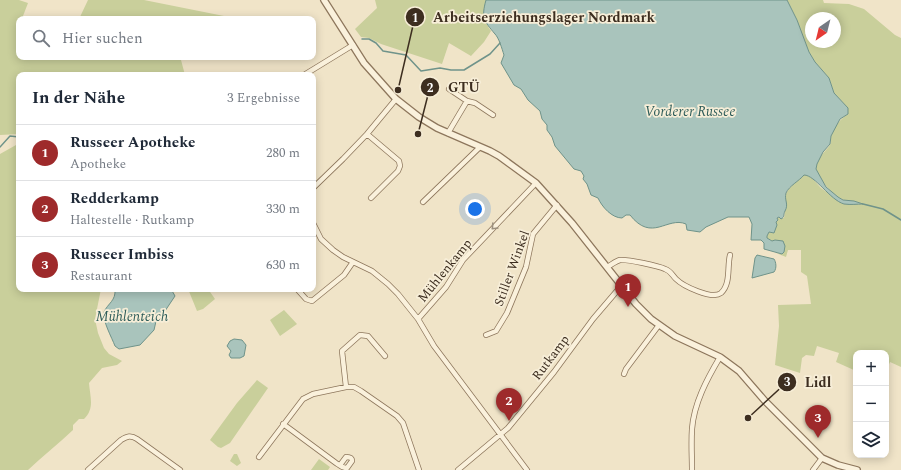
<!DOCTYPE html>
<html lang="de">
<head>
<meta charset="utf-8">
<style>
  :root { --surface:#fff; --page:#f6f6f7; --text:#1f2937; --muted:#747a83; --line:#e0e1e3; --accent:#9e2a2b }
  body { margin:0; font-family:Spectral,serif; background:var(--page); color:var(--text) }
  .controls { position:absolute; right:12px; bottom:12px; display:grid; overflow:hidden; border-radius:8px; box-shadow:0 2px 10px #0003 }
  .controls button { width:36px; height:36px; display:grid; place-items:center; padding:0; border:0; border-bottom:1px solid var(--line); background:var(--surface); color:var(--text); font:20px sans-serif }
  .compass { position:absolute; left:805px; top:12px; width:36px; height:36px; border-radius:50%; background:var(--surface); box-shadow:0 2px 10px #0003; rotate:215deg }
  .you { position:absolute; left:475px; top:209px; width:14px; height:14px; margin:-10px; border:3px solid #fff; border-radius:50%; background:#1a73e8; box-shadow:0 0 0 6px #1a73e833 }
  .badge { display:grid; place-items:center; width:26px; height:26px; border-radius:50%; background:var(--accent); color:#fff; font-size:13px; font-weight:700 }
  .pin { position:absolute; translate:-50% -33px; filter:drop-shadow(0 1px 2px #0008) }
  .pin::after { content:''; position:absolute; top:21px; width:14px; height:12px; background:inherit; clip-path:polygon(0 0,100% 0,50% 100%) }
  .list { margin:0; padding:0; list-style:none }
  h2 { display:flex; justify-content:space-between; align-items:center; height:52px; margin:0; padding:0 16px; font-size:17px }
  h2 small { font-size:13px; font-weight:400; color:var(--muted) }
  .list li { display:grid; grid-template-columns:26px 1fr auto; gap:12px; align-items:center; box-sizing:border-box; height:56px; padding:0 16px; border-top:1px solid var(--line) }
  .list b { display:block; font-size:15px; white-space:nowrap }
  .list p { margin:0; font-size:13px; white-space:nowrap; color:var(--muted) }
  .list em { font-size:13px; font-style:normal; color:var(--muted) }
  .icon { flex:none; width:22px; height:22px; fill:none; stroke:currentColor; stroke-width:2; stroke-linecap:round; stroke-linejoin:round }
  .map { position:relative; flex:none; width:901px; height:470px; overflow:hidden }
  .search { position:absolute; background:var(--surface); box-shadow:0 2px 10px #0003; left:16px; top:16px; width:300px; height:44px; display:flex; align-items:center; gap:10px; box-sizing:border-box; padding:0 14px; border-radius:8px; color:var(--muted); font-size:15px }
  .panel { position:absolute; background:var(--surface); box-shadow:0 2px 10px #0003; left:16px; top:72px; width:300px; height:220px; border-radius:8px }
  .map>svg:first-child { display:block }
</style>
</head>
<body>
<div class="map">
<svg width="901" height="470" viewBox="0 0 901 470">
  <rect width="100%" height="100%" fill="#f0e4c8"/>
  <path fill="#c9cf9b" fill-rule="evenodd" d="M0,0H19L28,3L23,16L29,19H19V57H184L181,60L185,75H19V134L0,135Z
    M88,0H144L229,17L230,19H79Z
    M375,0H486C483,13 483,20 491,31L484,42L471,56L449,43L442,64L381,44L369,38L361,37L355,29L377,8Z
    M787,0H823L824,3L849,4L864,9L895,35L901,38V367L890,362L886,372V353H856V371L836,362L839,353L817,346L814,356L806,355L802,358L800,373L775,365L779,326L778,305L811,304L807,276L801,272V250H788L786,257L776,253L782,254L772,241L767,238V236L769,232L774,233L777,218H784C786,210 784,201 786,194C789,186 798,181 804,175H808L812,178L821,188L843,204H862C855,202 849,202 844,200C834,197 814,176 816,165C819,156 825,152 830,145C831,142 831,139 831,136C835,126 840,119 848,114V108L834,93L829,78L815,62L809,52L797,20ZM811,18H835V42H811Z
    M16,145H19V289H101L95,319L98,333L104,348L109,354L122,361L117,365L102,368L89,383C90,397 95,408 84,419H79L73,425V430C58,444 43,456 28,470H0V154Z
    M188,289H208L215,299L203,309L197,311Z
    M284,310L297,324L280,336L270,320Z
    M257,380L268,388L230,443L221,448L218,447L210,440L237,403Z
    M234,454H237L241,463L237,466L230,461Z
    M319,459L330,467L328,470H311Z"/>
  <path fill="#a9c4bc" stroke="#6f938a" d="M486,0H787L797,20L809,52L815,62L829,78L834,93L848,108V114L840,119L831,136L830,144L823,152L817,164L816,169L826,187L838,197L843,200L854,201L863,204C857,204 851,205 844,204C830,200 815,175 804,175C799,181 789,186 786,193C784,200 789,204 785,211C783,215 785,217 781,219L779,217L777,218L778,220L776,222L777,225L774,233L769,232L767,236V238L772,241L775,240L783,241L785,246L784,252L782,254L764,249V243L761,240H751L752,224L749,217H728L706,227L700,232L687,230L686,224C667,216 652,243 630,215H626L622,218C612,218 602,207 598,198L591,195L587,184L583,179L584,176L581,171L574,169L555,146L552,137L547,130V125L542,119L540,111L528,100L521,89L514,85L501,63L504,55C502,49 499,38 495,34C484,21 481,18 486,0Z
    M757,255L774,259C776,262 777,268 774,272L752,278L755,258Z
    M115,289H171L175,296L165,311L157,317L154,330L140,345L119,349L115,346C112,338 102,320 104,312C108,303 116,301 115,289Z
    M234,339L242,340L246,345L244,356L240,358H231L229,355L231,351L227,346L230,341Z"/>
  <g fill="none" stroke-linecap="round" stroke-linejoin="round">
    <path stroke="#6f938a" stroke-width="1.5" d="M362,39H369L376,43L383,51L406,55L421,71L440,68L451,70H464L490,54L500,43
      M0,147L10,136L19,137
      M863,204L883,209L901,220"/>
    <defs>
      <path id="minor" d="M304,75L353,45
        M449,89L467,101L475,103L493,115
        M448,133L467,101
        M367,134L399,161L400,166L398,171L371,198
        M313,188L343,159L367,134L396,99
        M423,202L480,147
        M313,223L321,239L333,250L343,257L372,271L388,284L398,294L418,319L434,346L527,470
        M607,267C611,265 616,261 620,260C627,259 659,266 665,269C671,271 672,275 676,279C683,286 712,300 721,293C731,284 727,267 730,255
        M297,289L306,299L312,301L344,275L353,262
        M418,319L446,287L463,260L536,183
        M486,335L496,331L507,313L526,267L533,234L557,205
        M624,374L626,369L659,325
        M346,387L342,351L360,335L368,336L385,356
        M283,424L290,429L336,463C339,465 342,468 347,468L352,461C352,457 349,457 346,457L340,465
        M259,457L303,399L313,394L346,387H354L361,391L397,416L403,423L419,470
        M88,470L121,440C127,436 131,435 137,439L180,470
        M458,470L508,428L554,372L593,319L622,285
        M692,470C692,457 691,443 692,429C694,403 707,379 720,357
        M813,470L822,458"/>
      <path id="tertiary" d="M324,0L364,63L396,99L419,117L437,128L490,151L499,156L536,183L572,223L636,304L651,319L675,336L720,357L739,371L765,401L822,458L838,465L857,470"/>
    </defs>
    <use href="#minor" stroke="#8d765c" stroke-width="6"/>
    <use href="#tertiary" stroke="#8d765c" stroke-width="8"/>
    <use href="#minor" stroke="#faf1dc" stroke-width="4.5"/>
    <use href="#tertiary" stroke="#faf1dc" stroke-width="5.5"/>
  </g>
  <defs><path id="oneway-chevron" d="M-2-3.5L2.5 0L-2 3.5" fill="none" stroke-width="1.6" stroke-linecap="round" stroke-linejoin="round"/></defs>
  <use stroke="#9c907e" href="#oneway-chevron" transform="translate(494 227) rotate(134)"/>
  <g text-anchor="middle" stroke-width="3.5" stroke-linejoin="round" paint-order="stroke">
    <g font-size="13" fill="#3d2e20" stroke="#f7eed8">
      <text transform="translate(511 268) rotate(-70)" y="5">Stiller Winkel</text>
      <text transform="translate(444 270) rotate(-51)" y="5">Mühlenkamp</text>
      <text transform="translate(550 357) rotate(-53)" y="5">Rutkamp</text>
    </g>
    <g font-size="14" font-style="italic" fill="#2f5d5a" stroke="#f7eed8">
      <text x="690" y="116">Vorderer Russee</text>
      <text x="132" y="321">Mühlenteich</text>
    </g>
  </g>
  <path fill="none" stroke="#3d2e20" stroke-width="1.5" d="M398 90L415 17M418 134L430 87M748 418L787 382"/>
  <g fill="#3d2e20" stroke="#f7eed8" stroke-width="1.5">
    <circle cx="398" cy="90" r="4"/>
    <circle cx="418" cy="134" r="4"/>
    <circle cx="748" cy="418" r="4"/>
    <circle cx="415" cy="17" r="10"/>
    <circle cx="430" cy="87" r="10"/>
    <circle cx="787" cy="382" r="10"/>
  </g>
  <g font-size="12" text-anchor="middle" font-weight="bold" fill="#fff">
    <text x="415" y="22">1</text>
    <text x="430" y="92">2</text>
    <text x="787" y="386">3</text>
  </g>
  <g font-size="14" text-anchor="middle" font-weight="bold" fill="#3d2e20" stroke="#f7eed8" stroke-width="3.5" stroke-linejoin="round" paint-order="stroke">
    <text x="544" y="22">Arbeitserziehungslager Nordmark</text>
    <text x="464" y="92">GTÜ</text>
    <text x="818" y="387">Lidl</text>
  </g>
</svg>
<div class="controls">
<button>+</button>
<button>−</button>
<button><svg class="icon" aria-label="layers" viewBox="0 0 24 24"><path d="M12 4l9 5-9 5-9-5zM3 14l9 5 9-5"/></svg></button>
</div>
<svg class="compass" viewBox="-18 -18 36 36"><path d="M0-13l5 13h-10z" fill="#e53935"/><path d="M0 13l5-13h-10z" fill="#747a83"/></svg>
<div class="you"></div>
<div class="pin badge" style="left:628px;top:307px">1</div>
<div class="pin badge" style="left:509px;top:421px">2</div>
<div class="pin badge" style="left:818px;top:438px">3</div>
<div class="search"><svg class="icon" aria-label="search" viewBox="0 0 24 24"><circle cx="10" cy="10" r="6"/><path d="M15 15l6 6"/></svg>Hier suchen</div>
<section class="panel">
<h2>In der Nähe<small>3 Ergebnisse</small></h2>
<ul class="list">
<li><span class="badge">1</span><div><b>Russeer Apotheke</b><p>Apotheke</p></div><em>280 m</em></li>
<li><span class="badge">2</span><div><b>Redderkamp</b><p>Haltestelle · Rutkamp</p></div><em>330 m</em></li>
<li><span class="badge">3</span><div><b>Russeer Imbiss</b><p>Restaurant</p></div><em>630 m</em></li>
</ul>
</section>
</div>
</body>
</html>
